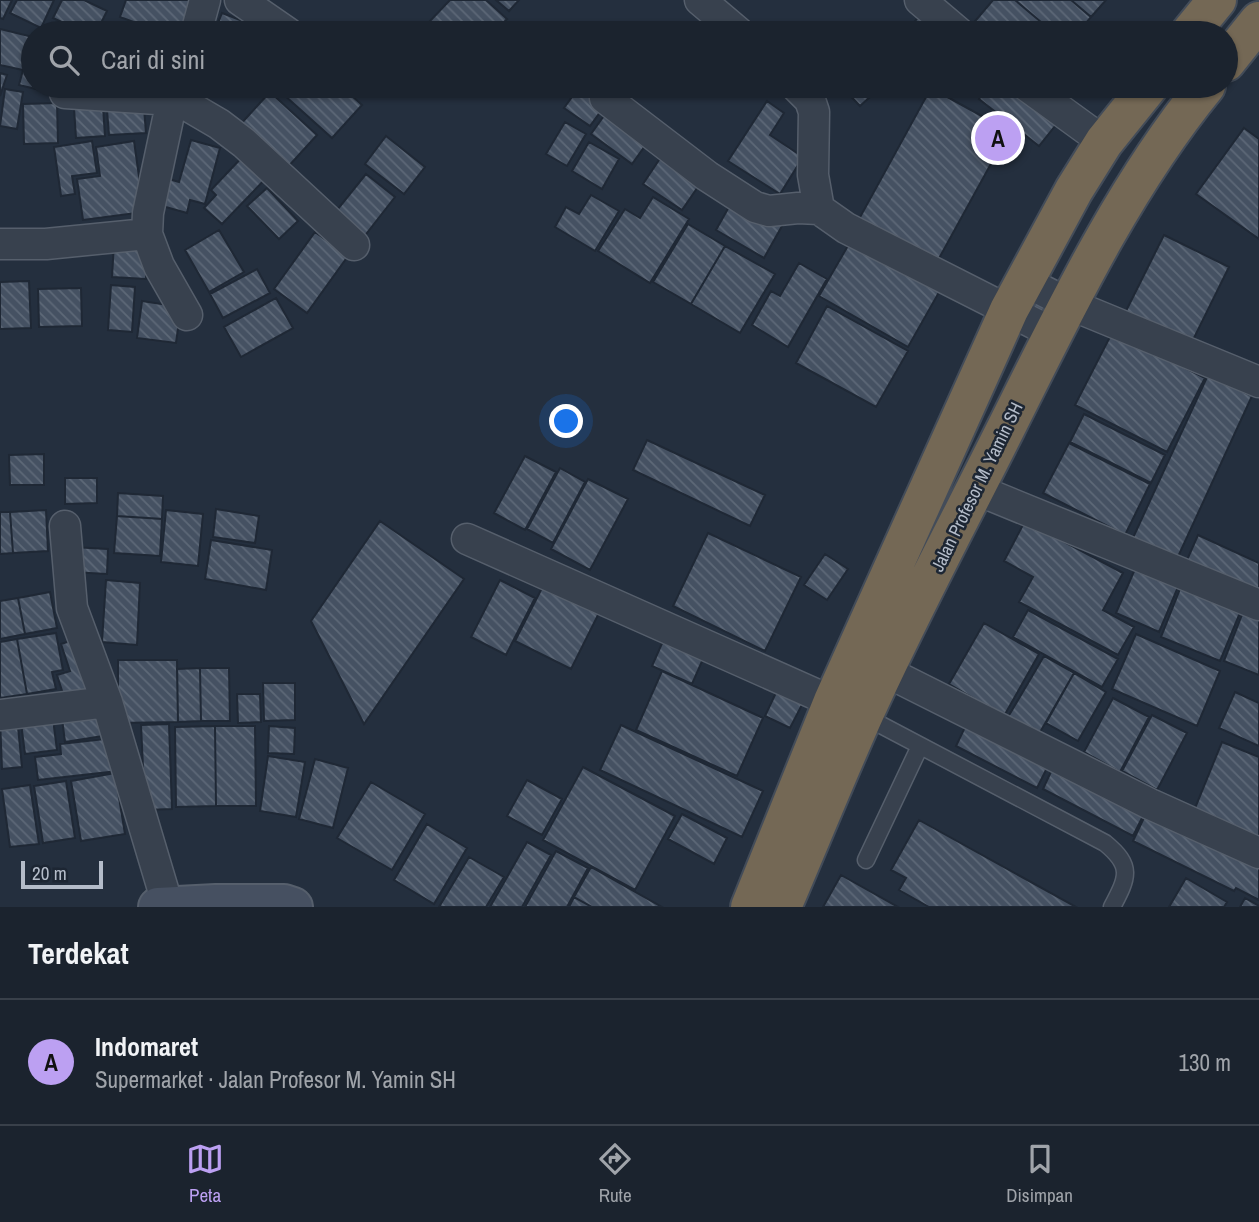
<!DOCTYPE html>
<html lang="id">
<head>
<meta charset="utf-8">
<style>
  :root { --surface:#1b232e; --page:#282f3a; --text:#f1f3f6; --muted:#a0a4aa; --line:#39404a; --accent:#bca0f2 }
  body { margin:0; font-family:"Archivo Narrow",sans-serif; background:var(--page); color:var(--text) }
  .scale { position:absolute; left:21px; bottom:18px; width:82px; box-sizing:border-box; padding-left:7px; border:4px solid #b4bcc9; border-top:0; font-size:19px; line-height:24px; white-space:nowrap; color:#b4bcc9; -webkit-text-stroke:5px #1d2633; paint-order:stroke }
  .you { position:absolute; left:567px; top:422px; width:24px; height:24px; margin:-18px; border:5px solid #fff; border-radius:50%; background:#1a73e8; box-shadow:0 0 0 10px #1a73e833 }
  .badge { display:grid; place-items:center; width:46px; height:46px; border-radius:50%; background:var(--accent); color:#111; font-size:23px; font-weight:700 }
  .pin { position:absolute; translate:-50% -50%; border:4px solid #fff; box-shadow:0 2px 7px #0006 }
  .list { margin:0; padding:0; list-style:none }
  h2 { display:flex; justify-content:space-between; align-items:center; height:91px; margin:0; padding:0 28px; font-size:30px }
  h2 small { font-size:23px; font-weight:400; color:var(--muted) }
  .list li { display:grid; grid-template-columns:46px 1fr auto; gap:21px; align-items:center; box-sizing:border-box; height:126px; padding:0 28px; border-top:2px solid var(--line) }
  .list b { display:block; font-size:26px; white-space:nowrap }
  .list p { margin:0; font-size:23px; white-space:nowrap; color:var(--muted) }
  .list em { font-size:23px; font-style:normal; color:var(--muted) }
  .icon { flex:none; width:38px; height:38px; fill:none; stroke:currentColor; stroke-width:2; stroke-linecap:round; stroke-linejoin:round }
  .map { position:relative; flex:none; width:1259px; height:907px; overflow:hidden }
  .search { position:absolute; background:var(--surface); box-shadow:0 2px 5px #0004; left:21px; right:21px; top:21px; height:77px; display:flex; align-items:center; gap:18px; box-sizing:border-box; padding:0 24px; border-radius:38px; color:var(--muted); font-size:26px }
  .sheet { height:217px; background:var(--surface) }
  nav { display:flex; justify-content:space-around; align-items:center; box-sizing:border-box; height:98px; border-top:2px solid var(--line); background:var(--surface); font-size:19px; color:var(--muted) }
  nav a { display:grid; justify-items:center; gap:4px }
  nav .on { color:var(--accent) }
  .map>svg:first-child { display:block }
</style>
</head>
<body>
<div class="map">
<svg width="1259" height="907" viewBox="0 0 1259 907">
  <defs>
    <pattern id="building-back-hatch" width="6" height="6" patternUnits="userSpaceOnUse" patternTransform="scale(1.75)"><rect width="6" height="6" fill="#455162"/><path d="M-1 5l2 2M0 0l6 6M5-1l2 2" fill="none" stroke="#5d6877"/></pattern>
  </defs>
  <rect width="100%" height="100%" fill="#242f3e"/>
  <path fill="url(#building-back-hatch)" stroke="#1f2835" stroke-width="2" d="M0,0H12L3,19L0,18Z
    M17,0H54L41,28L10,13Z
    M62,0H84L107,11L96,33H85L53,18Z
    M126,0H194L181,33H163L120,17Z
    M450,0H486L507,19L494,33H443L430,21Z
    M496,0H519L509,11Z
    M993,0H1015L1054,33H979L971,26Z
    M1015,0H1071L1091,17L1078,33H1054Z
    M1071,0H1106L1091,17Z
    M926,8L954,33H905Z
    M222,13L274,33H214Z
    M0,29L33,37V86H55L53,93L19,85L23,70L0,65Z
    M0,73L7,75L0,96Z
    M290,86H341L362,105L332,138L283,94Z
    M580,86L606,104L590,126L564,108Z
    M841,86H882L860,106Z
    M989,86H1015L1059,121L1039,146L979,99Z
    M931,88L1009,131L937,262L859,219Z
    M5,89L23,92L17,129L0,126Z
    M270,92L317,135L286,169L239,126Z
    M767,101L784,113L770,135L803,157L780,194L728,161Z
    M57,103L58,143L24,144L23,104Z
    M611,106L652,136L632,164L591,134Z
    M103,107L105,136L76,138L74,108Z
    M144,108L146,133L109,135L107,110Z
    M565,122L586,134L567,166L546,154Z
    M1244,128L1259,139V239L1196,194Z
    M386,136L425,167L404,194L365,164Z
    M191,140L220,148L205,204L190,200L187,213L155,204L162,177L179,182Z
    M92,141L97,173L72,176L75,194L61,196L54,147Z
    M134,141L144,212L83,220L77,179L100,176L96,147Z
    M589,142L619,159L602,189L572,171Z
    M665,151L704,178L682,210L643,184Z
    M247,152L270,174L222,224L204,208L216,195L211,190Z
    M366,174L395,197L363,238L333,215Z
    M267,188L298,221L279,239L247,206Z
    M591,195L619,211L595,251L555,227L566,207L579,214Z
    M653,197L689,219L650,283L598,251L625,209L640,218Z
    M734,198L782,226L764,258L716,230Z
    M688,224L725,246L691,304L653,282Z
    M219,230L244,272L209,292L185,250Z
    M315,232L348,256L307,313L274,289Z
    M1164,235L1229,267L1190,346L1125,313Z
    M853,237L942,287L908,347L819,296Z
    M114,243L147,244L146,279L112,277Z
    M725,246L775,274L740,333L691,304Z
    M799,263L827,279L788,347L752,325L771,291L780,296Z
    M257,269L270,293L223,318L210,294Z
    M29,281L31,328L0,329V282Z
    M111,285L135,287L132,332L108,330Z
    M81,288L82,326L39,327L38,289Z
    M276,298L293,328L241,357L224,327Z
    M142,301L181,307L176,343L137,338Z
    M827,306L908,351L876,407L796,363Z
    M1113,331L1205,378L1167,452L1075,405Z
    M1208,375L1252,396L1176,561L1132,540Z
    M1084,414L1165,455L1151,483L1070,442Z
    M647,440L765,495L750,526L633,470Z
    M1069,443L1150,484L1125,535L1043,493Z
    M44,454V485H10L9,455Z
    M525,456L556,472L525,530L494,513Z
    M560,468L585,482L553,543L527,529Z
    M65,478H97V503L65,504Z
    M588,479L628,499L590,570L551,549Z
    M118,493L163,496L162,519L117,516Z
    M216,509L259,516L255,543L213,537Z
    M46,510L48,551L13,553L10,512Z
    M166,510L203,514L198,566L161,562Z
    M0,512H10L13,553L0,554Z
    M117,516L162,519L160,556L114,553Z
    M380,521L464,579L364,724L311,621Z
    M1025,521L1123,573L1103,610L1134,627L1118,655L1019,602L1033,577L1004,561Z
    M708,533L801,577L765,651L673,606Z
    M1198,535L1259,563V594L1187,560Z
    M211,540L272,550L266,590L205,579Z
    M72,547L108,549L107,574L71,572Z
    M825,554L848,569L827,600L804,585Z
    M1138,562L1181,580L1159,632L1116,613Z
    M106,580L140,583L137,645L102,642Z
    M500,580L535,598L506,655L471,637Z
    M544,584L600,611L571,669L515,641Z
    M1182,584L1242,608L1220,661L1161,637Z
    M50,592L57,628L25,634L18,598Z
    M18,598L25,634L0,639V601Z
    M1245,607L1259,613V675L1224,661Z
    M1028,610L1118,659L1102,687L1013,637Z
    M984,623L1039,654L1004,716L949,684Z
    M667,632L707,650L692,684L652,666Z
    M56,633L63,670L52,672L56,689L27,694L17,639Z
    M1136,634L1220,671L1197,726L1112,689Z
    M17,639L27,694L0,698V642Z
    M76,639L92,688L64,697L57,675L70,671L61,644Z
    M1044,656L1074,673L1039,734L1008,717Z
    M118,660H177L178,722L118,723Z
    M200,668H229L230,721H201Z
    M200,668L201,721L178,722L177,669Z
    M662,671L763,718L737,776L636,730Z
    M1074,673L1106,692L1078,741L1046,723Z
    M781,682L807,695L790,728L765,716Z
    M263,683H295V720L264,721Z
    M1235,692L1259,703V746L1219,728Z
    M237,694H260L261,722L238,723Z
    M1113,698L1149,717L1120,772L1084,752Z
    M98,705L103,736L65,742L61,711Z
    M1152,715L1187,733L1157,790L1122,771Z
    M17,717L22,767L2,769L0,719Z
    M53,719L57,750L25,754L21,723Z
    M967,723L1048,766L1037,788L956,746Z
    M169,724L172,809L145,810L141,725Z
    M621,725L763,791L742,837L600,770Z
    M215,726H255L256,806H216Z
    M215,726L216,806L176,807L175,727Z
    M269,726L295,728L294,754L268,753Z
    M114,738L118,771L38,780L35,757L61,754L60,744Z
    M1222,742L1259,757V840L1193,813Z
    M268,756L305,762L296,817L260,811Z
    M315,759L348,768L333,828L299,819Z
    M1055,763L1146,810L1133,836L1043,789Z
    M583,767L675,816L635,890L543,840Z
    M115,773L125,834L81,841L71,781Z
    M527,780L562,799L542,835L507,816Z
    M66,781L75,838L43,843L34,786Z
    M371,782L425,814L392,870L337,838Z
    M30,785L39,844L10,847L2,789Z
    M1149,807L1259,855V900L1236,888L1234,891L1133,841Z
    M682,814L727,838L714,864L668,839Z
    M919,820L1076,907H929L899,890L906,878L891,870Z
    M427,824L467,848L434,904L394,880Z
    M527,842L551,855L522,907H490Z
    M556,851L588,868L567,907H525Z
    M469,857L504,877L486,907H439Z
    M591,867L662,907H592L574,897Z
    M841,875L898,907H823Z
    M1186,878L1227,902L1224,907H1169Z
    M574,897L592,907H569Z
    M1245,898L1259,906V907H1240Z"/>
  <g fill="none" stroke-linecap="round" stroke-linejoin="round">
    <defs>
      <path id="lane" d="M864,716L1105,843C1133,866 1128,877 1112,907
        M866,860L920,746"/>
      <path id="street" d="M240,0L288,33
        M700,0L739,33
        M920,0L959,33
        M196,33L205,0
        M178,86L172,100L148,213L147,234L159,266L187,315
        M796,86L810,100L814,112L813,175L819,209L846,228L1053,333
        M1027,86L1104,142
        M65,93L172,100L190,107L219,124L244,143L354,245
        M605,98L707,176L755,207L769,211L798,208L819,209
        M0,244H46L147,234
        M1026,282L1069,304L1259,382
        M975,489L1259,605
        M65,526L72,608L107,702L168,906
        M467,539L851,710
        M885,671L1150,804L1259,853
        M0,715L107,702"/>
      <path id="secondary" d="M158,907L216,904H284L293,907"/>
      <path id="highway" d="M1190,33L1217,0
        M1226,62L1259,21
        M750,907L833,701L1009,310L1074,190L1104,142L1149,86
        M782,907C809,844 835,780 863,717C907,619 958,524 1006,428C1064,312 1124,186 1206,86"/>
    </defs>
    <use href="#lane" stroke="#565f6c" stroke-width="19"/>
    <use href="#street" stroke="#565f6c" stroke-width="33"/>
    <use href="#secondary" stroke="#565f6c" stroke-width="42"/>
    <use href="#highway" stroke="#434c59" stroke-width="42"/>
    <use href="#lane" stroke="#38414e" stroke-width="16"/>
    <use href="#street" stroke="#38414e" stroke-width="30"/>
    <use href="#secondary" stroke="#465061" stroke-width="38"/>
    <use href="#highway" stroke="#746855" stroke-width="38"/>
  </g>
  <g text-anchor="middle" stroke-width="5" stroke-linejoin="round" paint-order="stroke">
    <g font-size="18" fill="#b4bcc9" stroke="#1d2633">
      <text transform="translate(977 487) rotate(-64)" y="6">Jalan Profesor M. Yamin SH</text>
    </g>
  </g>
</svg>
<div class="scale">20 m</div>
<div class="you"></div>
<div class="pin badge" style="left:998px;top:138px">A</div>
<div class="search"><svg class="icon" aria-label="search" viewBox="0 0 24 24"><circle cx="10" cy="10" r="6"/><path d="M15 15l6 6"/></svg>Cari di sini</div>
</div>
<section class="sheet">
<h2>Terdekat<small></small></h2>
<ul class="list">
<li><span class="badge">A</span><div><b>Indomaret</b><p>Supermarket · Jalan Profesor M. Yamin SH</p></div><em>130 m</em></li>
</ul>
</section>
<nav>
<a class="on"><svg class="icon" aria-label="map" viewBox="0 0 24 24"><path d="M3 6l6-2 6 2 6-2v14l-6 2-6-2-6 2zM9 4v14M15 6v14"/></svg>Peta</a>
<a><svg class="icon" aria-label="directions" viewBox="0 0 24 24"><path d="M12 3l9 9-9 9-9-9zM9 14v-3h6M13 9l2 2-2 2"/></svg>Rute</a>
<a><svg class="icon" aria-label="saved" viewBox="0 0 24 24"><path d="M7 4h10v16l-5-4-5 4z"/></svg>Disimpan</a>
</nav>
</body>
</html>
